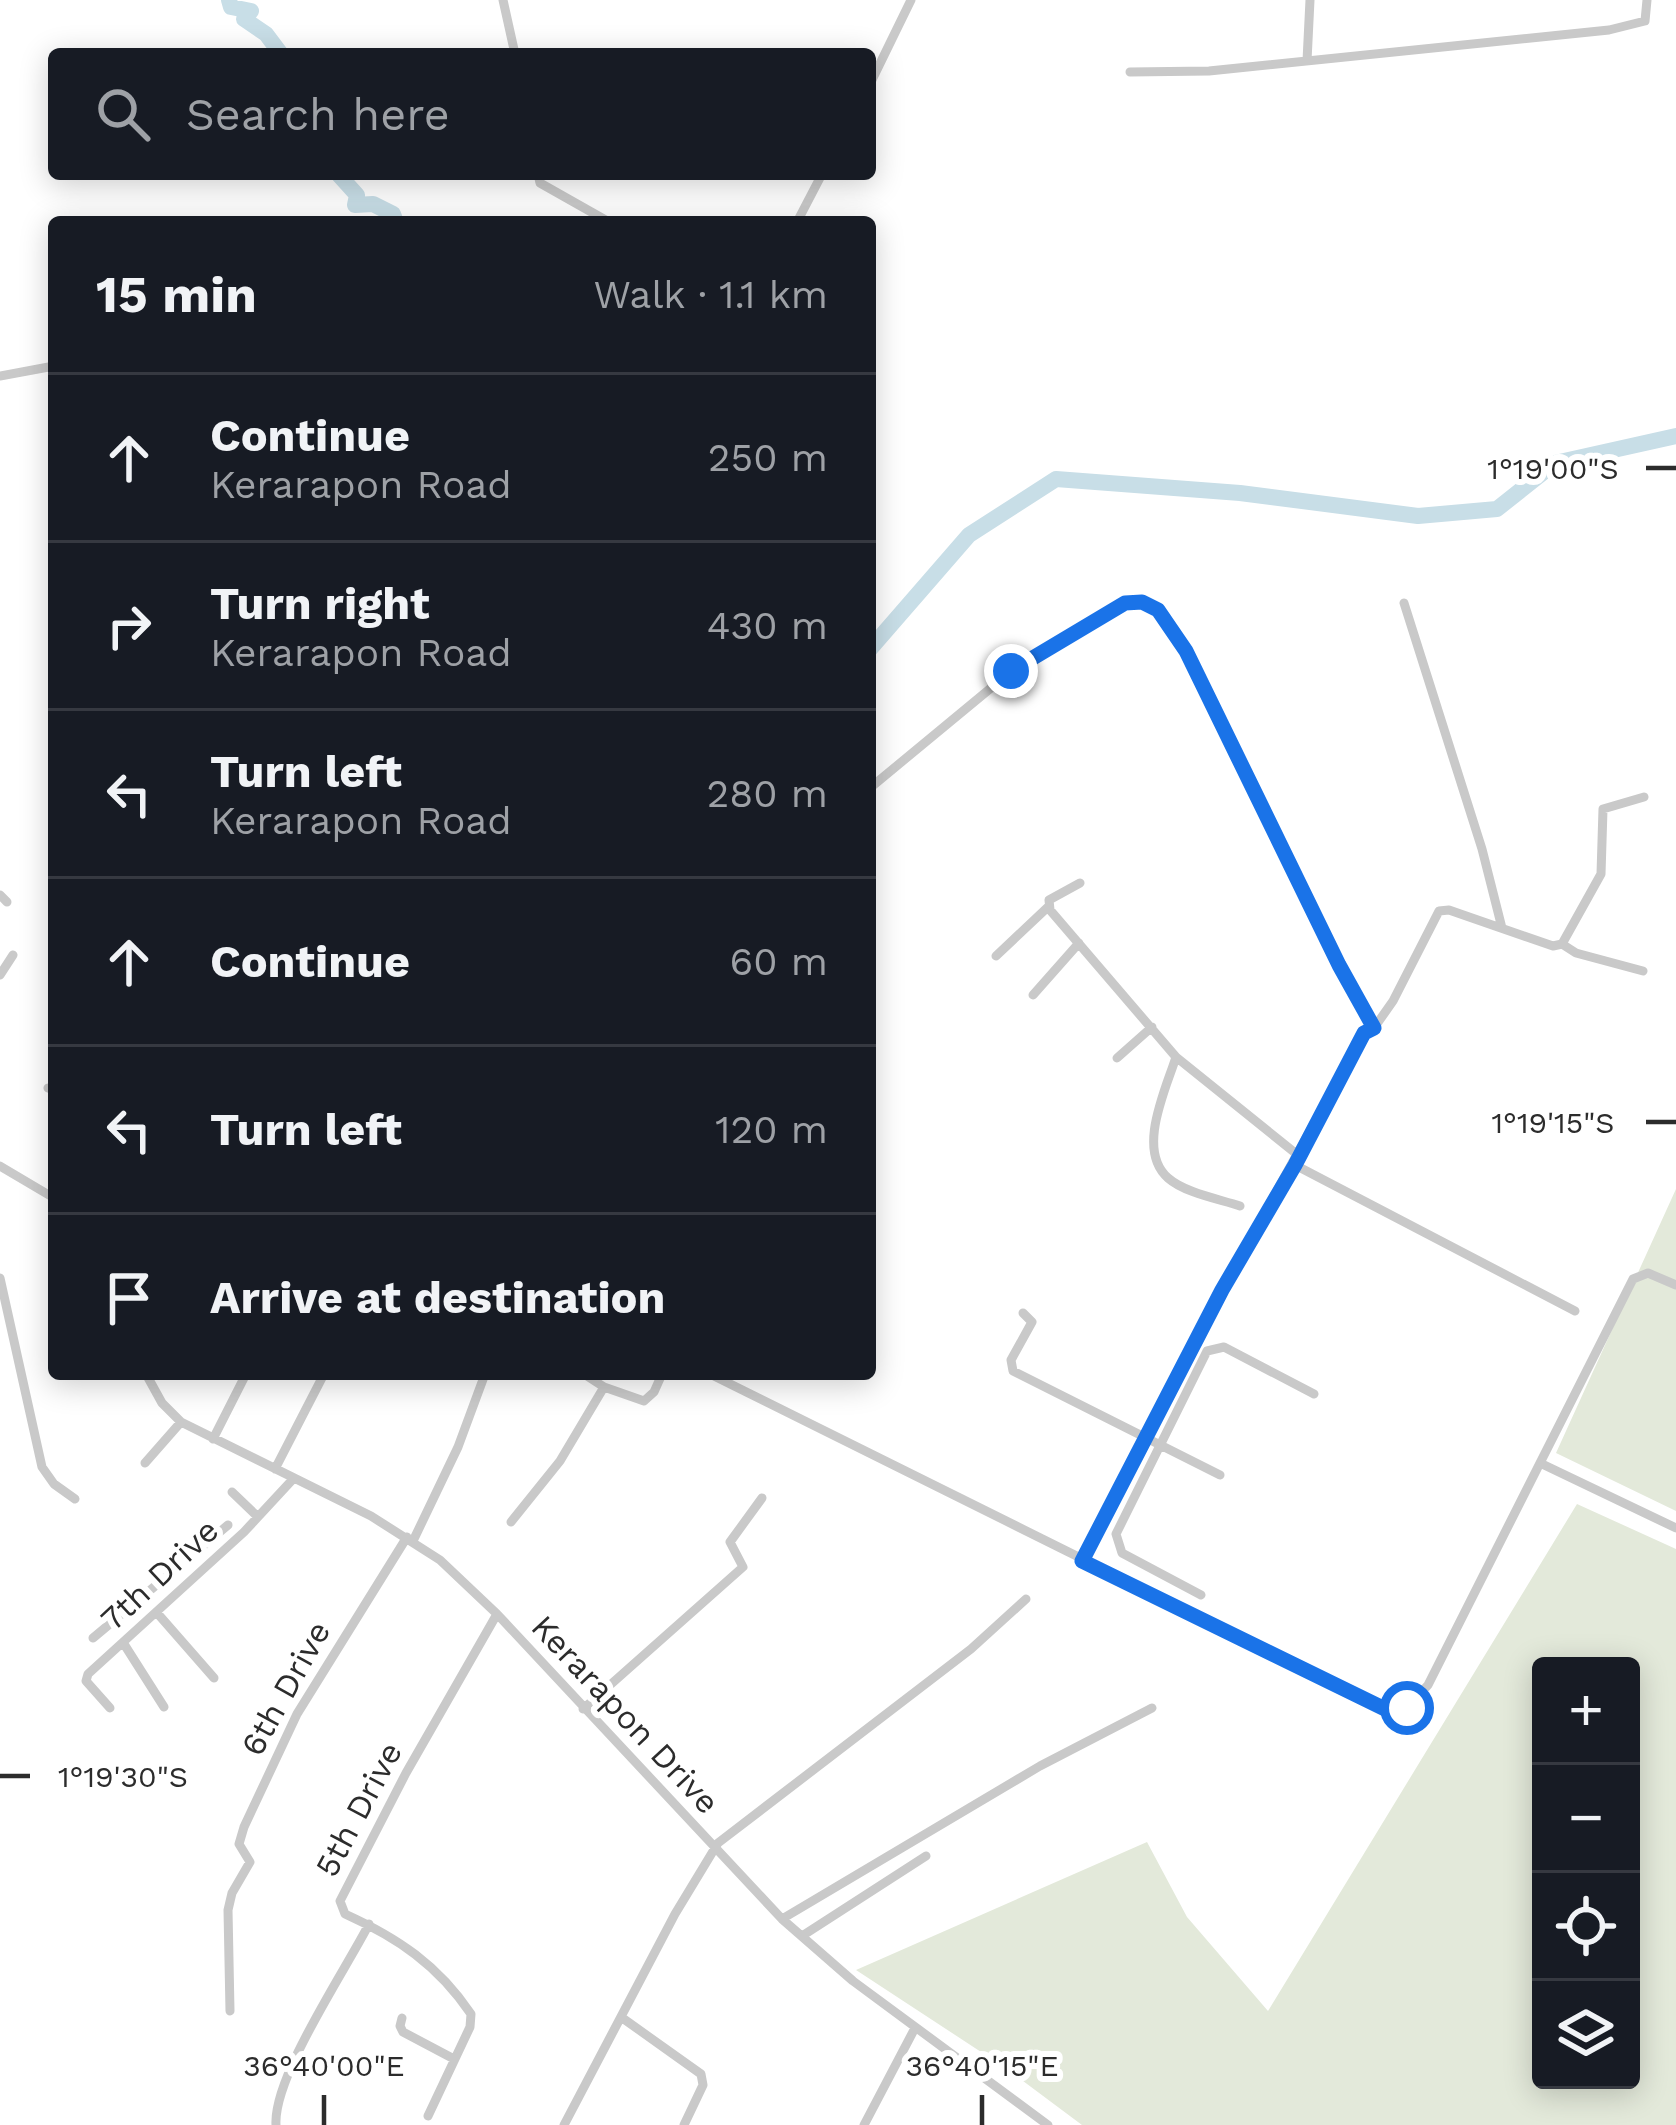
<!DOCTYPE html>
<html lang="en">
<head>
<meta charset="utf-8">
<style>
  :root { --surface:#171b24; --page:#20242c; --text:#f1f3f6; --muted:#9ea1a6; --line:#363941 }
  body { margin:0; font-family:"Work Sans",sans-serif; background:var(--page); color:var(--text) }
  .controls { position:absolute; right:36px; bottom:36px; display:grid; overflow:hidden; border-radius:12px; box-shadow:0 6px 30px #0003 }
  .controls button { width:108px; height:108px; display:grid; place-items:center; padding:0; border:0; border-bottom:3px solid var(--line); background:var(--surface); color:var(--text); font:60px sans-serif }
  .stop { position:absolute; width:36px; height:36px; margin:-27px; border:9px solid #1a73e8; border-radius:50%; background:#fff }
  .stop.end { background:#1a73e8; border-color:#fff; box-shadow:0 3px 12px #0008 }
  .list { margin:0; padding:0; list-style:none }
  h2 { display:flex; justify-content:space-between; align-items:center; height:156px; margin:0; padding:0 48px; font-size:51px }
  h2 small { font-size:39px; font-weight:400; color:var(--muted) }
  .list li { display:grid; grid-template-columns:78px 1fr auto; gap:36px; align-items:center; box-sizing:border-box; height:168px; padding:0 48px; border-top:3px solid var(--line) }
  .list b { display:block; font-size:45px; white-space:nowrap }
  .list p { margin:0; font-size:39px; white-space:nowrap; color:var(--muted) }
  .list em { font-size:39px; font-style:normal; color:var(--muted) }
  .icon { flex:none; width:66px; height:66px; fill:none; stroke:currentColor; stroke-width:2; stroke-linecap:round; stroke-linejoin:round }
  .map { position:relative; flex:none; width:1676px; height:2125px; overflow:hidden }
  .search { position:absolute; background:var(--surface); box-shadow:0 6px 30px #0003; left:48px; top:48px; width:828px; height:132px; display:flex; align-items:center; gap:30px; box-sizing:border-box; padding:0 42px; border-radius:12px; color:var(--muted); font-size:45px }
  .panel { position:absolute; background:var(--surface); box-shadow:0 6px 30px #0003; left:48px; top:216px; width:828px; height:1164px; border-radius:12px }
  .map>svg:first-child { display:block }
</style>
</head>
<body>
<div class="map">
<svg width="1676" height="2125" viewBox="0 0 1676 2125">
  <rect width="100%" height="100%" fill="#fff"/>
  <path fill="#e3e9da" fill-rule="evenodd" d="M1676,1189V1511L1556,1453Z
    M1577,1504L1676,1549V2125H1082L1007,2069L856,1970L1147,1842L1187,1917L1268,2011ZM1541,1666H1631V2080H1541Z"/>
  <g fill="none" stroke-linecap="round" stroke-linejoin="round">
    <path stroke="#c8dee7" stroke-width="16" d="M229,0L231,7L251,11L244,19L266,34L281,54
      M338,174L357,195L355,205L373,204L393,214L396,222
      M870,649L969,535L1056,479L1240,493L1418,516L1497,509L1555,463L1676,436"/>
    <path stroke="#c9c9c9" stroke-width="9" d="M503,0L515,54
      M1307,61L1310,0
      M1130,72L1209,71L1609,30L1645,21L1647,0
      M870,84L911,0
      M538,174L540,183L609,222
      M797,222L822,174
      M0,376L54,366
      M1404,603L1482,849L1502,928
      M870,788L1026,659L1125,603C1159,597 1170,627 1186,651L1339,965L1374,1028L1364,1033L1222,1290L1082,1561
      M1080,883L1049,900L1050,910L1176,1057L1299,1156
      M0,895L7,902
      M1562,944L1576,953L1643,971
      M996,956L1049,906
      M0,975L13,955
      M1033,995L1079,943
      M1374,1028L1393,1001L1439,911L1449,910L1553,946L1562,944L1601,874L1603,809L1644,797
      M1176,1057C1166,1089 1136,1150 1168,1178C1185,1193 1219,1199 1240,1206
      M1117,1058L1152,1027
      M48,1088L54,1090
      M1295,1165L1575,1311
      M0,1166L54,1198
      M0,1278L42,1467L54,1484L75,1499
      M1023,1313L1032,1322L1011,1360L1013,1371L1220,1475
      M146,1374L162,1403L181,1422L371,1516L440,1560L497,1614L782,1919L853,1981L1048,2125
      M584,1374L604,1387L644,1401L654,1392L662,1374
      M710,1374L1387,1710L1407,1708L1428,1685L1540,1463L1676,1528
      M213,1439L246,1374
      M145,1463L181,1422
      M1540,1463L1633,1279L1648,1273L1676,1285
      M275,1469L324,1374
      M232,1492L258,1517
      M511,1522L560,1461L604,1387
      M413,1541L458,1447L485,1374
      M1201,1595L1122,1553L1116,1534L1207,1351L1224,1347L1314,1394
      M158,1614L214,1678
      M93,1638L228,1525
      M124,1644L164,1707
      M110,1708L86,1681L88,1674L244,1532L294,1478
      M583,1709L743,1567L730,1542L762,1498
      M782,1919L1040,1766L1152,1708
      M802,1936L926,1856
      M230,2011L228,1910L232,1893L250,1862L239,1844L244,1827L297,1714L407,1537
      M621,2017L701,2074L703,2085L684,2125
      M402,2018L400,2026L403,2032L454,2059
      M428,2116L470,2027L471,2014C438,1965 398,1938 345,1914L340,1901L406,1773L497,1614
      M276,2125C273,2077 345,1971 369,1924
      M564,2125L675,1914L718,1843L971,1649L1026,1599
      M864,2125L915,2028"/>
  </g>
  <g fill="none" stroke-linecap="round" stroke-linejoin="round">
    <path stroke="#1a73e8" stroke-width="15" d="M1011,671L1125,603L1142,602L1158,610L1186,651L1339,965L1374,1028L1364,1033L1295,1165L1222,1290L1082,1561L1387,1710L1407,1708"/>
  </g>
  <path fill="none" stroke="#2c2c2c" stroke-width="4.5" d="M1646,468H1676M1646,1122H1676M0,1776H30M324,2095V2125M982,2095V2125"/>
  <g text-anchor="middle" stroke-width="12" stroke-linejoin="round" paint-order="stroke">
    <g font-size="33" fill="#2c2c2c" stroke="#fff">
      <text transform="translate(159 1574) rotate(-43)" y="12">7th Drive</text>
      <text transform="translate(285 1688) rotate(-61)" y="12">6th Drive</text>
      <text transform="translate(626 1714) rotate(47)" y="12">Kerarapon Drive</text>
      <text transform="translate(358 1809) rotate(-62)" y="12">5th Drive</text>
    </g>
  </g>
  <g font-size="30" text-anchor="middle" fill="#2c2c2c" stroke="#fff" stroke-width="12" stroke-linejoin="round" paint-order="stroke">
    <text x="1553" y="479">1°19'00"S</text>
    <text x="1553" y="1133">1°19'15"S</text>
    <text x="123" y="1787">1°19'30"S</text>
    <text x="324" y="2076">36°40'00"E</text>
    <text x="982" y="2076">36°40'15"E</text>
  </g>
</svg>
<div class="controls">
<button>+</button>
<button>−</button>
<button><svg class="icon" aria-label="locate" viewBox="0 0 24 24"><circle cx="12" cy="12" r="6"/><path d="M12 2v4M12 18v4M2 12h4M18 12h4"/></svg></button>
<button><svg class="icon" aria-label="layers" viewBox="0 0 24 24"><path d="M12 4l9 5-9 5-9-5zM3 14l9 5 9-5"/></svg></button>
</div>
<div class="stop" style="left:1407px;top:1708px"></div>
<div class="stop end" style="left:1011px;top:671px"></div>
<div class="search"><svg class="icon" aria-label="search" viewBox="0 0 24 24"><circle cx="10" cy="10" r="6"/><path d="M15 15l6 6"/></svg>Search here</div>
<section class="panel">
<h2>15 min<small>Walk · 1.1 km</small></h2>
<ul class="list">
<li><svg class="icon" aria-label="ahead" viewBox="0 0 24 24"><path d="M12 20V5M6 11l6-6 6 6"/></svg><div><b>Continue</b><p>Kerarapon Road</p></div><em>250 m</em></li>
<li><svg class="icon" aria-label="right" viewBox="0 0 24 24"><path d="M7 20v-9h11M14 6l5 5-5 5"/></svg><div><b>Turn right</b><p>Kerarapon Road</p></div><em>430 m</em></li>
<li><svg class="icon" aria-label="left" viewBox="0 0 24 24"><path d="M17 20v-9H6M10 6l-5 5 5 5"/></svg><div><b>Turn left</b><p>Kerarapon Road</p></div><em>280 m</em></li>
<li><svg class="icon" aria-label="ahead" viewBox="0 0 24 24"><path d="M12 20V5M6 11l6-6 6 6"/></svg><div><b>Continue</b></div><em>60 m</em></li>
<li><svg class="icon" aria-label="left" viewBox="0 0 24 24"><path d="M17 20v-9H6M10 6l-5 5 5 5"/></svg><div><b>Turn left</b></div><em>120 m</em></li>
<li><svg class="icon" aria-label="arrive" viewBox="0 0 24 24"><path d="M6 21V4h12l-3 4 3 4H6"/></svg><div><b>Arrive at destination</b></div></li>
</ul>
</section>
</div>
</body>
</html>
